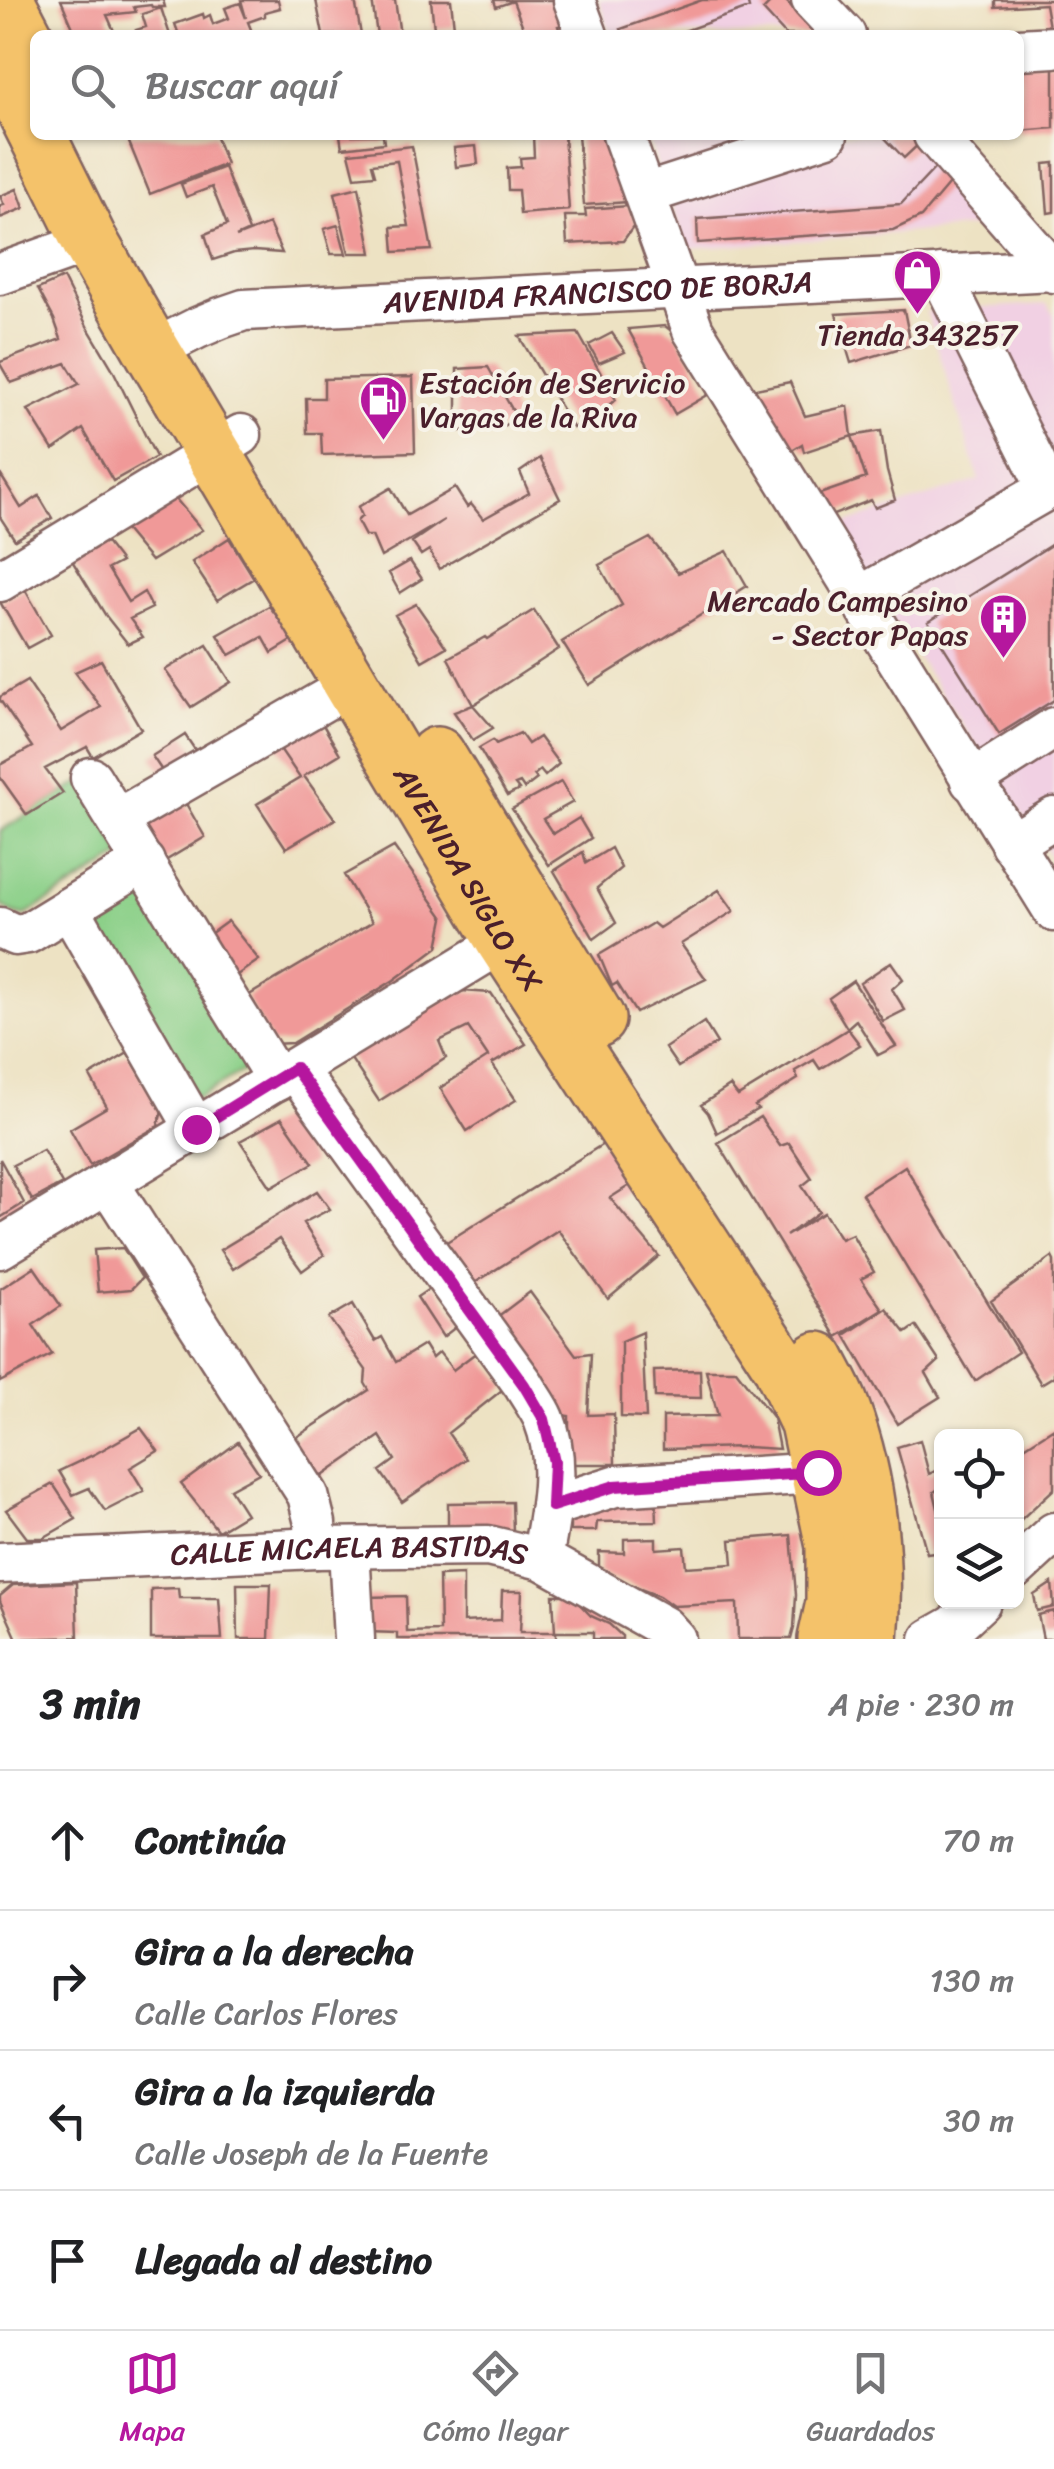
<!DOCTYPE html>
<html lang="es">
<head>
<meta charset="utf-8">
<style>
  :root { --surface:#fff; --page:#f6f6f6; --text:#202124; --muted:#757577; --line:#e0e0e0; --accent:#b5179e }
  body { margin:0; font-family:Sriracha,sans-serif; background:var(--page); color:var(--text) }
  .controls { position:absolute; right:30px; bottom:30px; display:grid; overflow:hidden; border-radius:15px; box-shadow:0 2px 8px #0004 }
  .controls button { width:90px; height:90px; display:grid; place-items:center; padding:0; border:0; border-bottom:2px solid var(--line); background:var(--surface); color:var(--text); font:50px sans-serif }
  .stop { position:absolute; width:30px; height:30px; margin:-22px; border:8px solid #b5179e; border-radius:50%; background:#fff }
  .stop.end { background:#b5179e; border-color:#fff; box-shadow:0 2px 10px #0008 }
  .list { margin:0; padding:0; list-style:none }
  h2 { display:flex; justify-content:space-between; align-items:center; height:130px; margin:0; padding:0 40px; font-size:42px }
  h2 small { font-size:32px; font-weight:400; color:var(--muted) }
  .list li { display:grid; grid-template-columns:65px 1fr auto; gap:30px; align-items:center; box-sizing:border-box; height:140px; padding:0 40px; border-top:2px solid var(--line) }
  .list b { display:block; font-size:38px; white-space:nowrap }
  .list p { margin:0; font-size:32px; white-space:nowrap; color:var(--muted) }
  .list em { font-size:32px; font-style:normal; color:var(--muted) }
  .icon { flex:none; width:55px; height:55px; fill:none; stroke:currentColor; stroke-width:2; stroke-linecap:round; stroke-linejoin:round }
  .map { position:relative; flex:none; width:1054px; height:1639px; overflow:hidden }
  .search { position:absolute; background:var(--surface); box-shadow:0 2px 8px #0004; left:30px; right:30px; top:30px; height:110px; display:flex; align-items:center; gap:25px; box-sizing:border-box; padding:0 35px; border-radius:15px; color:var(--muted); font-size:38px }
  .sheet { height:690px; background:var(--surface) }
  nav { display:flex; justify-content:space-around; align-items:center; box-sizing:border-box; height:140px; border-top:2px solid var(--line); background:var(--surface); font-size:28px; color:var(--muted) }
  nav a { display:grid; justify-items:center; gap:5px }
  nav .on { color:var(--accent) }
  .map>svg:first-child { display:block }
</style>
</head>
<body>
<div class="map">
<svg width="1054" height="1639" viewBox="0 0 1054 1639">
  <rect width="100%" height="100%" fill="#f7f3e8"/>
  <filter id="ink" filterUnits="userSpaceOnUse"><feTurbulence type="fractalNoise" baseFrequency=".01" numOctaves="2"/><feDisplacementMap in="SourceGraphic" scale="20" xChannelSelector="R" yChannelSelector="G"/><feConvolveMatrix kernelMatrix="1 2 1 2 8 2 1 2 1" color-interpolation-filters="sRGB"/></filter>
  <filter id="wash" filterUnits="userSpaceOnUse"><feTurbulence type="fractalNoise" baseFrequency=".0048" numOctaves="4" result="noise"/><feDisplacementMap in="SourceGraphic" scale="40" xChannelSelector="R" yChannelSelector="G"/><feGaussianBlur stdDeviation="2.25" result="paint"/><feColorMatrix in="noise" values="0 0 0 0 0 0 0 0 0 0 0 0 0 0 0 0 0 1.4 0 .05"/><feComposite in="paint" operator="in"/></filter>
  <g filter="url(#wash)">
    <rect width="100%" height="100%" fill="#ede2c3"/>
    <path fill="#f1d0e3" d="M599,0H789L821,35H611Z
      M647,135H911L993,226L687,249Z
      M1047,304L1054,315V862L831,528L979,480L926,311Z"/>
    <path fill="#8cd089" stroke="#6b785a" stroke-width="2.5" d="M85,780L122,856L24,916L13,913L0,904V831Z
      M130,886L149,891L253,1065L196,1099L95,930L98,907Z"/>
    <g id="blocks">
      <path fill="#f09998" d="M61,0H163L165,7H152L151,5L134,7L136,12L107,15L114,31L76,35Z
        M241,0H278L280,8L265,12V16L248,22L252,32L244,35H179L175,24L203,14L204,18L210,15L213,24L229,18L225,8L240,3L246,18Z
        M316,0H355L361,35H323Z
        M372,0H395L400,35H377Z
        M431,0H451L454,27L434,29Z
        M494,0H557L565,24L558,26L561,35H526L513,1L496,7Z
        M702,0H747L749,8L673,35H623L621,29Z
        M773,0H785L818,35H786L763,10Z
        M995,0H1054V27H1049L1045,4L995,7Z
        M161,8L170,35H138L136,30L146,27L142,14Z
        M1054,61V128L1019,131V63Z
        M126,135H215L226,164L150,194Z
        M340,135H383L384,143L342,148Z
        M533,135H564L569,210L520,214L518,190H508L507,168L521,167L520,158L534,157Z
        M578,135H603L628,202L584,205Z
        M882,135H914L921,142L904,158Z
        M412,146L432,250L394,252L392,227L409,226L397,161L372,164L375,175L355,177L349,153Z
        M476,146L478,164L456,167L454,148Z
        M1054,163V212L1048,213L1044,164Z
        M938,165L954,178L921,217L893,230L698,243L697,219L901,204Z
        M224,167L249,231L236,237L269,224L282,253L254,251L234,253L213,260L205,234L227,225L212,187L186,197L181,184Z
        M359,187L372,253H349L335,193Z
        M17,189L24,208L0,218V206L4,205L0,196Z
        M629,206L636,223L623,241L567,244L565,216H586L585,209Z
        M338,225L346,254H331L324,229Z
        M63,278L88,328L112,368L156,457L113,481L83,429L53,450L28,410L79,384L66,363L11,383L0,364V362L61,339L54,319L38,289Z
        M904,310L911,345L851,363L836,314Z
        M665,326L679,337L711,393L675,414L628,329Z
        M578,333L616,400L573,428L519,336Z
        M612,333L625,352L599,363L589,345Z
        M488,367L517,418L496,430L457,431V369Z
        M413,377L415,452L322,455L321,433H307L306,398H324V379Z
        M790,382L805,416L848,406L852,436L881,431L887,471L895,500L875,508L871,500L826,518L814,496L866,478L852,436L804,452L802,444L785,454L746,391Z
        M540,458L560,499L439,569L429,550L421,555L412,542L444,520L381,557L372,536H365L357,521L362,516L358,507L391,488L407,515L455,488L467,507L471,504L483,519L529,493L520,472Z
        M0,474L21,508L39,496L52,518L15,540L0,517Z
        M170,492L202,530L151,561L121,525Z
        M229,538L254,578L217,600L192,562Z
        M650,538L678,573L727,551L747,586L589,685L562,642L622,605L599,565Z
        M104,540L121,562L108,569L128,602L144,592L152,608L130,619L143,637L128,644L106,616L71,559Z
        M1054,543V700L999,734L928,622Z
        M410,561L422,579L400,593L389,573Z
        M24,588L51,635L27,648L0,602Z
        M416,604L446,647L422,661L395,615Z
        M269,606L295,639L272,653L263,637L230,655L218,635Z
        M534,610L559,649L473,705L448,658L485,637L487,639Z
        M207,645L231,682L191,707L165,670Z
        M101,660L141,729L93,757L87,747L45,769L63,793L27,815L0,777V765L32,747L0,700V697L27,681L61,731L101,707L75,672Z
        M473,705L493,728L473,740L454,712Z
        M322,723L340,754L304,776L335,819L286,848L257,804L300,778L274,740Z
        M520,733L528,744L539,737L559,764L545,776L540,770L534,775L537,779L524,789L520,783L515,785L519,790L507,796L479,748L493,740L496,744Z
        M185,735L202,760L169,781L152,756Z
        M561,782L573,802L543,819L553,834L579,818L591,838L549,865L512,809Z
        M181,795L205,837L155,867L133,836Z
        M394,847L444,918L438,947L394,980L292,1043L272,1044L246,997L372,922L344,875Z
        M611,848L621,868L597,888L616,923L594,939L554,871L583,852L586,863Z
        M719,890L734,911L681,944L706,979L636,1013L617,983L612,986L599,955L653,923L659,928Z
        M228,921L259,960L231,979L203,939Z
        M891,962L903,979L892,989L905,1010L883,1021L860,983Z
        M853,981L896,1046L878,1055L856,1020L847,1028L829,998Z
        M462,991L491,993L526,1044L492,1064L516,1100L467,1131L440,1088L488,1057L468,1027L439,1041L446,1058L379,1101L347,1053L419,1011Z
        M704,1022L717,1043L678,1067L665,1048Z
        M848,1029L860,1045L820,1069L814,1060L795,1071L798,1079L755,1106L758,1109L717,1133L708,1113L701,1105L730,1086L738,1096Z
        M128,1053L162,1111L158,1126L90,1165L70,1129L107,1107L90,1076Z
        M760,1117L780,1146L789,1143L812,1178L802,1186L819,1212L786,1236L824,1213L841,1239L852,1234L874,1272L861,1279L882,1309L837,1337L718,1143Z
        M282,1118L313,1163L271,1187L240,1141Z
        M608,1141L635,1182L610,1198L659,1256L608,1299L558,1230L473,1284L445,1243Z
        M43,1150L62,1184L32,1200L13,1165Z
        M0,1159L24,1203L0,1218Z
        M905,1166L1018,1352L975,1381L862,1194Z
        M317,1191L330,1209L303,1223L324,1255L302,1271L279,1239L233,1269L220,1250Z
        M123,1248L142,1278L131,1289L98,1292L94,1250Z
        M1052,1257L1054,1261V1376L1041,1384L991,1301Z
        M34,1267L61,1306L33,1325L52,1354L0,1382V1289Z
        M435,1285L461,1323L443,1337L417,1297Z
        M530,1292L576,1355L591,1353L588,1415L614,1414L615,1464H569V1416L554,1414L497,1317Z
        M353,1304L375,1341L382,1337L396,1362L424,1345L432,1358L439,1352L453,1370L477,1352L507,1386L448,1433L466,1459L402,1502L380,1471L395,1460L380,1436L311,1484L292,1440L369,1390L365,1383L366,1370L329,1318Z
        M886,1308L906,1333L916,1326L939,1361L926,1373L940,1397L897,1424L845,1335Z
        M642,1332L646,1418L621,1417V1341Z
        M700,1370L701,1398L655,1397L654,1371Z
        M706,1370H736L773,1418L779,1449L747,1447L663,1449V1417L718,1416Z
        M141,1428L158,1451L130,1468L144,1491L105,1511L89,1488L73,1495L59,1471L95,1454Z
        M1054,1428V1489L1016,1524V1471L1022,1468L1018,1451Z
        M920,1440L929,1474L941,1468V1487L934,1492L941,1521V1551L927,1553L897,1447Z
        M238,1442L259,1473L230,1489L246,1514L218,1531L181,1484Z
        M53,1484L76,1519L43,1538H27L6,1510Z
        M656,1497L657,1521L597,1522L596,1531H570V1507Z
        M512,1502L513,1532L448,1531V1503Z
        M791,1535L796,1595L794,1628L791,1639H738L737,1603L673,1606L659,1596L599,1573V1552L624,1553V1539L656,1538V1549L684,1547L686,1567L733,1564L731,1540Z
        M463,1575V1622L501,1620L502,1591H522L520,1632H555L553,1595H571L591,1616L609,1624L622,1636V1639H593V1632H556V1639H397V1633L368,1632L367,1597L406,1596L407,1632L440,1631L439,1576Z
        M76,1582L78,1637L17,1639L0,1601V1596L13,1585Z
        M1052,1583L1054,1607L1037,1611L1034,1595Z
        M237,1584H271L269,1639H238Z
        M178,1588L179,1598H219L222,1639H151V1589Z
        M1054,1611V1639H1043L1038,1615Z"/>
    </g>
  </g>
  <g filter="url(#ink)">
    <use href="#blocks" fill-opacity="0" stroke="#836360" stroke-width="2.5"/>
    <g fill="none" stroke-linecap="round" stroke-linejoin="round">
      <defs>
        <g id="minor">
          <path d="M574,0L587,35"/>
          <path d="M812,0L845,35"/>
          <path d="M1019,49L1054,47"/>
          <path d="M623,135L693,330L1054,911"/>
          <path d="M934,135L1054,272"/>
          <path d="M645,194L827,135"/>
          <path d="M0,274L90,242"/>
          <path id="s1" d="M153,352C182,334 211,320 244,310L1054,270"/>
          <path d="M0,581L241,435"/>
          <path d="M858,598L1048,489L941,275"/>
          <path d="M91,778L277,1080"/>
          <path d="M971,781L1054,728"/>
          <path d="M118,819L351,685"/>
          <path d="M1011,844L1054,818"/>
          <path d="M69,908L196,1129"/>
          <path d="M0,928L15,935L28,933L144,862"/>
          <path d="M295,1069L524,1385C530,1396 539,1407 544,1419C562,1464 550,1514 542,1559"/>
          <path d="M108,1183L308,1495L315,1523L316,1548"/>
          <path d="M0,1248L526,928"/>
          <path d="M552,1506L615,1486L818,1473"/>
          <path d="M349,1549L354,1639"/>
          <path id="s2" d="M0,1563L316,1548L488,1546L542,1559L664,1627L675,1639"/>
          <path d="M1016,1568L1054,1533"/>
          <path d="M931,1639L954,1626L980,1602"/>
        </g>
        <g id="highway">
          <path d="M6,0L35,56"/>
          <path d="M0,61L35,131"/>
          <path id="s3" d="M37,135L90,242L153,352L504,941L780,1364L808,1423L834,1546V1603L826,1639"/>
          <path d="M437,755L597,1019"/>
          <path d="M818,1360C826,1376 836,1392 842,1409C869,1481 877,1563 870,1639"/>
        </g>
      </defs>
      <use href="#minor" stroke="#836360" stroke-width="45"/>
      <use href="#highway" stroke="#836360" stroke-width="60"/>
      <use href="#minor" stroke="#fff" stroke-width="40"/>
      <use href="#highway" stroke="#f4c26a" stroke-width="55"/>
    </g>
  </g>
  <g fill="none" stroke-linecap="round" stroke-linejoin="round" filter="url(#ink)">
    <path stroke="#b5179e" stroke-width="12" d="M196,1129L295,1068L524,1385L544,1419L554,1462L552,1506L615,1486L818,1472"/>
  </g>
  <defs>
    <symbol id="shop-pin" viewBox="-11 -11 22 30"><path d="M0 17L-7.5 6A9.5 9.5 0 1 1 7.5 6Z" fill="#b5179e" stroke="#f7f3e8"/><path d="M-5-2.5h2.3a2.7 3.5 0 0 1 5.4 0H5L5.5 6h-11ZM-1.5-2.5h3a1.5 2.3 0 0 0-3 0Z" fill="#fff"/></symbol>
    <symbol id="fuel-pin" viewBox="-11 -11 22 30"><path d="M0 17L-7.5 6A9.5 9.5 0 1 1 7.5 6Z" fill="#b5179e" stroke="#f7f3e8"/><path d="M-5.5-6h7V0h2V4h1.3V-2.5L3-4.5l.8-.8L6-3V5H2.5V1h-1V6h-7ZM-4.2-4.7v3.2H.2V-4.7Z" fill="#fff"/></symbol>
    <symbol id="building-pin" viewBox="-11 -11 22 30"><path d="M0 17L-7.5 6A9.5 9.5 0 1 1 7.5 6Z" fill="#b5179e" stroke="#f7f3e8"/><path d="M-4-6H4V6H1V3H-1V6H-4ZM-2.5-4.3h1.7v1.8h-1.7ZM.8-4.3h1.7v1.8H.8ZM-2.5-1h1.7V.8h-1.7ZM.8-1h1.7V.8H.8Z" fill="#fff"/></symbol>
  </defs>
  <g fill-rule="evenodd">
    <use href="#shop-pin" x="890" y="246" width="55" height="75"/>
    <use href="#fuel-pin" x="356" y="372" width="55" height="75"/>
    <use href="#building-pin" x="976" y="590" width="55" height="75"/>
  </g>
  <g text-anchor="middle" stroke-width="8" stroke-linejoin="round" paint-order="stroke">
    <g font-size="30" fill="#4a1f2b" stroke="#f7f3e8">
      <text dy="10" stroke="none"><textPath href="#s1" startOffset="455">AVENIDA FRANCISCO DE BORJA</textPath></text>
      <text dy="10" stroke="none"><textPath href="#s3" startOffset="860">AVENIDA SIGLO XX</textPath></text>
      <text dy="10" stroke="none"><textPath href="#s2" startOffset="350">CALLE MICAELA BASTIDAS</textPath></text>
    </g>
    <g font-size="30" fill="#4a1f2b" stroke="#f7f3e8">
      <text x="917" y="345">Tienda 343257</text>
      <text x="419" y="393" text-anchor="start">Estación de Servicio<tspan x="419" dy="34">Vargas de la Riva</tspan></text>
      <text x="968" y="611" text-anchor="end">Mercado Campesino<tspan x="968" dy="34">- Sector Papas</tspan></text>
    </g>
  </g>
</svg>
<div class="controls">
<button><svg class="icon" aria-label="locate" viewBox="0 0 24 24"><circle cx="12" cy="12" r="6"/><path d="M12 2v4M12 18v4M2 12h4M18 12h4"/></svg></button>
<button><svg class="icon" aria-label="layers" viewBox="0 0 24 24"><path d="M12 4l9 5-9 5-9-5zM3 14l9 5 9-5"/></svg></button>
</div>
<div class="stop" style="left:818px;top:1472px"></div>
<div class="stop end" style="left:196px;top:1129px"></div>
<div class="search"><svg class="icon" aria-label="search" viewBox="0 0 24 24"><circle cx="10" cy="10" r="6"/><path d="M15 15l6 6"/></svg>Buscar aquí</div>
</div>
<section class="sheet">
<h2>3 min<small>A pie · 230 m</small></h2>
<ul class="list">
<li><svg class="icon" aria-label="ahead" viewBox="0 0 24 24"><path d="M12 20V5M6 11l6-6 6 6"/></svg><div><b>Continúa</b></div><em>70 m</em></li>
<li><svg class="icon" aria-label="right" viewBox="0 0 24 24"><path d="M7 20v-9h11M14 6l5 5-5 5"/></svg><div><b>Gira a la derecha</b><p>Calle Carlos Flores</p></div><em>130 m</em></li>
<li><svg class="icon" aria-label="left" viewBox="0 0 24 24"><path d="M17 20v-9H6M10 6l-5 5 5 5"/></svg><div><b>Gira a la izquierda</b><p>Calle Joseph de la Fuente</p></div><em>30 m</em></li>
<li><svg class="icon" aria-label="arrive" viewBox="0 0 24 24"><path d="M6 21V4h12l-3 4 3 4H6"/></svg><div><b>Llegada al destino</b></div></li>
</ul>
</section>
<nav>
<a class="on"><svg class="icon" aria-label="map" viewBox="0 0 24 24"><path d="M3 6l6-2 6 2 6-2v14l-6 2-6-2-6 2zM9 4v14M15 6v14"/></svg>Mapa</a>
<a><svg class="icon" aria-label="directions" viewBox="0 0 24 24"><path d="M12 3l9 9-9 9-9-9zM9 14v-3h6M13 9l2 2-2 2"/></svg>Cómo llegar</a>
<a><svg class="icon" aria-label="saved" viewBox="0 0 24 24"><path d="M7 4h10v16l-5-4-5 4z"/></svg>Guardados</a>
</nav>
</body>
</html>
